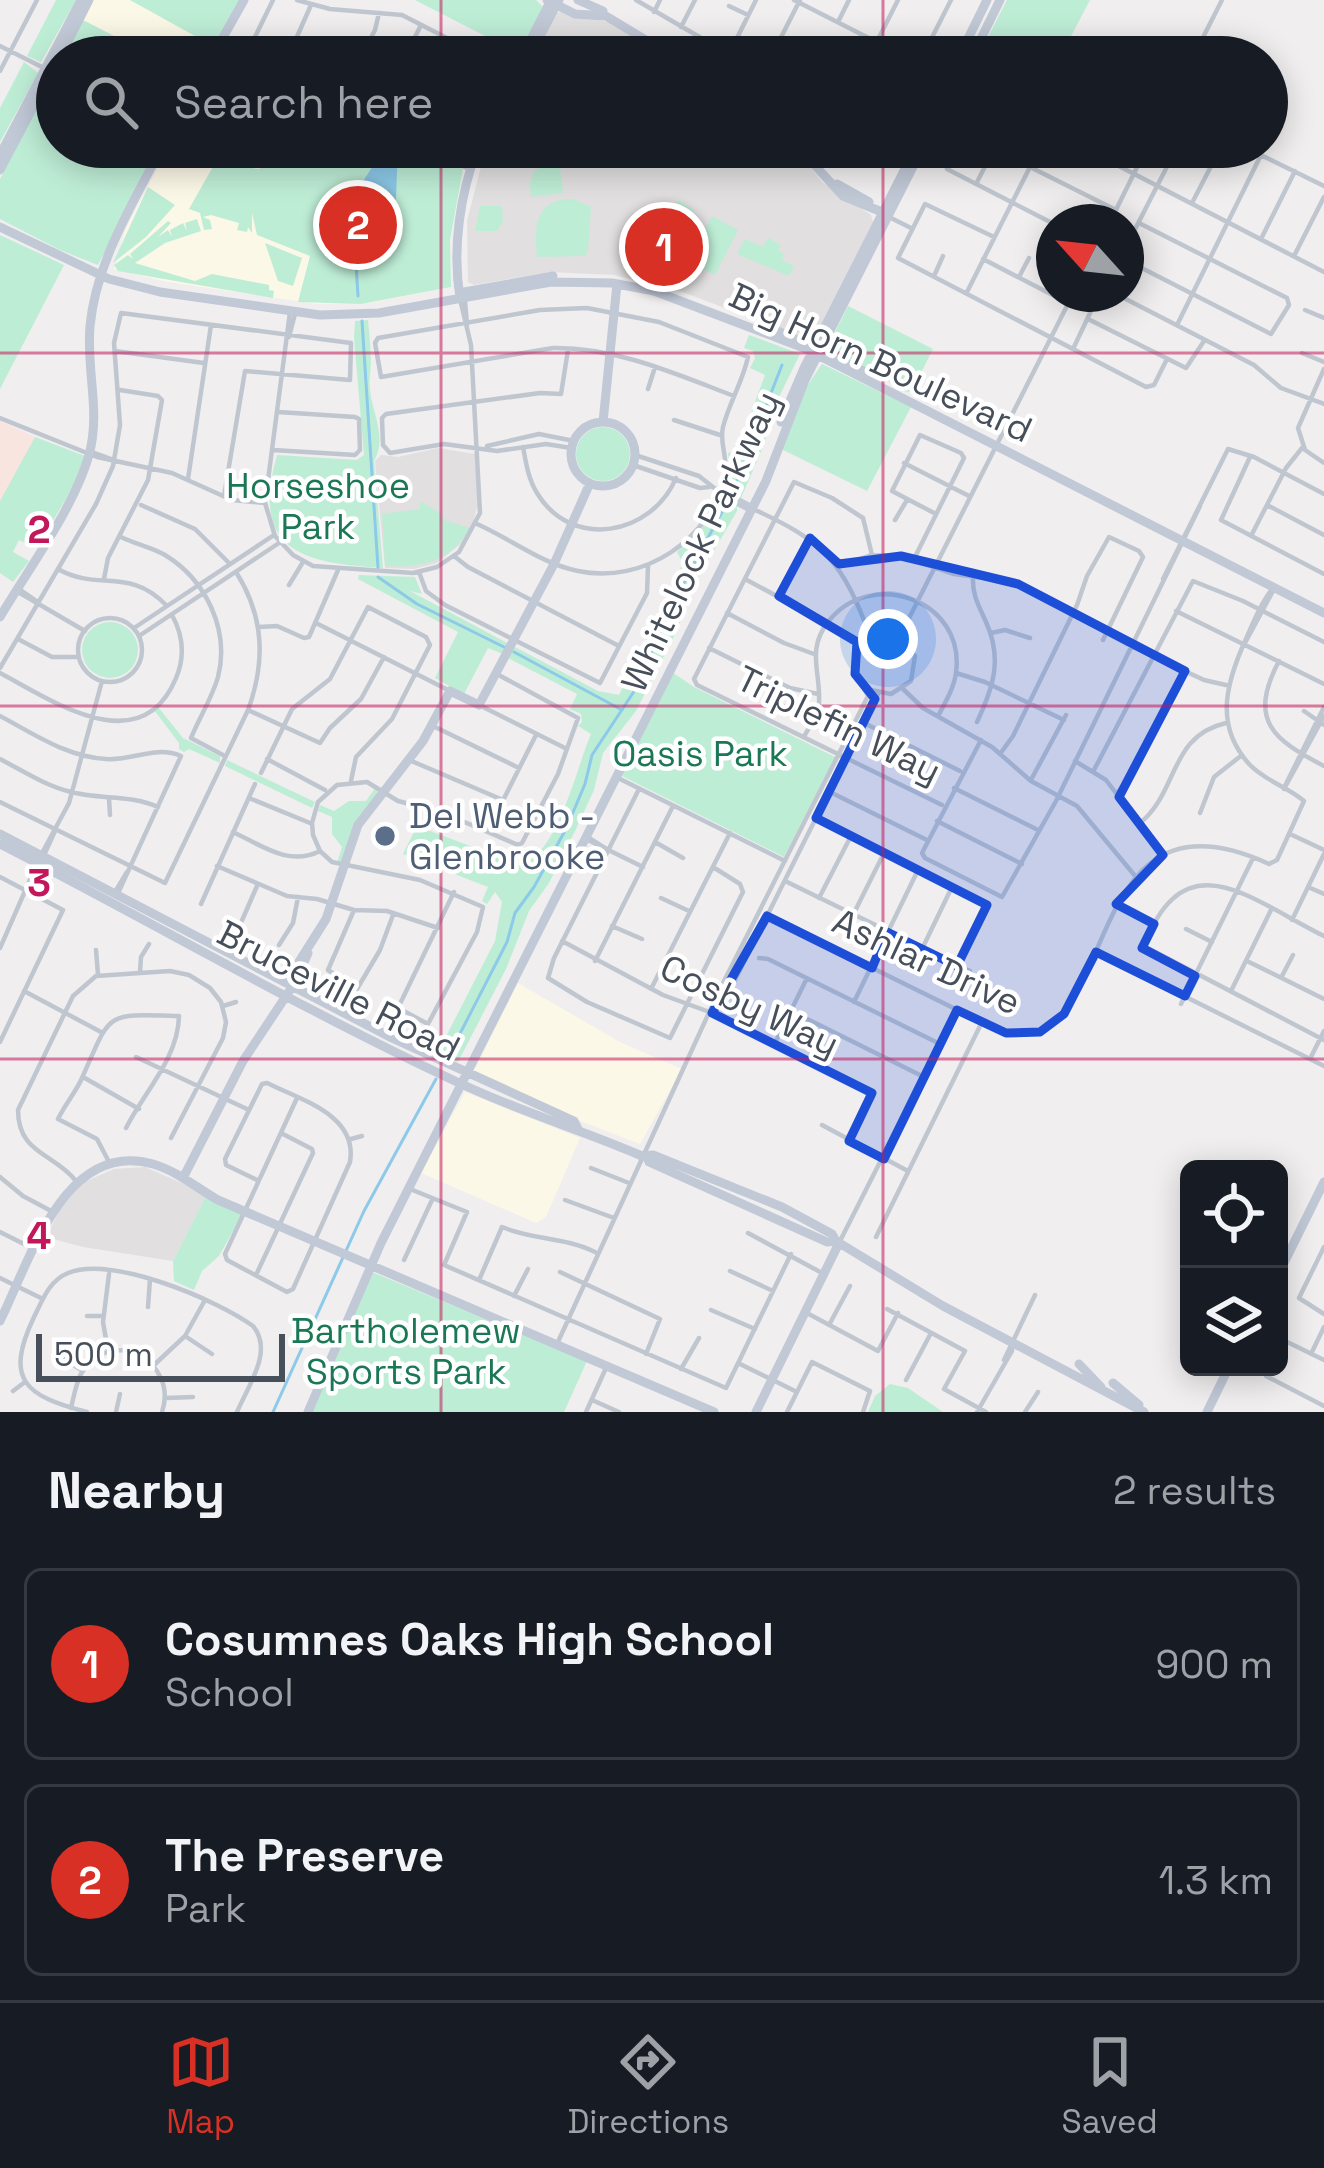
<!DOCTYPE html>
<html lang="en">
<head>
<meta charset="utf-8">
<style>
  :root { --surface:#171b24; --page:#20242c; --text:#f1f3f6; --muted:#9ea1a6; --line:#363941; --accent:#d93025 }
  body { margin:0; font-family:"Space Grotesk",sans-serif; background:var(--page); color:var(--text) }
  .controls { position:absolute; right:36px; bottom:36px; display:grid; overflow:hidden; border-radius:18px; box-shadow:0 6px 30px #0003 }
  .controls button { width:108px; height:108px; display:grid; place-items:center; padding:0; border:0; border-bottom:3px solid var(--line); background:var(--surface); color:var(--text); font:60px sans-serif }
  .compass { position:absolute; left:1036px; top:204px; width:108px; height:108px; border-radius:50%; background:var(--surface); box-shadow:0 6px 30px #0003; rotate:297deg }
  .scale { position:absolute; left:36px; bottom:30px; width:249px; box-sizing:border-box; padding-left:12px; border:6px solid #474f5a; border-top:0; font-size:33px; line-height:42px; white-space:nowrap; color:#474f5a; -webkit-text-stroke:9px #fff; paint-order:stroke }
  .you { position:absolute; left:888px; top:639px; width:42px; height:42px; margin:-30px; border:9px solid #fff; border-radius:50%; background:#1a73e8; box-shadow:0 0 0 18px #1a73e833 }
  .badge { display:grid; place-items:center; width:78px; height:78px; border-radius:50%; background:var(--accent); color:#fff; font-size:39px; font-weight:700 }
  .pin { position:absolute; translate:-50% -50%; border:6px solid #fff; box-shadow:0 3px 12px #0006 }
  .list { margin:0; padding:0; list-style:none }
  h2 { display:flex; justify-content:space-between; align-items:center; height:156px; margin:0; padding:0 48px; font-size:51px }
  h2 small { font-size:39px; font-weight:400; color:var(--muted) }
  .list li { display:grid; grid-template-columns:78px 1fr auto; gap:36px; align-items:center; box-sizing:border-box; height:192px; margin:0 24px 24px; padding:0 24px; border:3px solid var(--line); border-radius:18px }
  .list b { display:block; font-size:45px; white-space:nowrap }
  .list p { margin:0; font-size:39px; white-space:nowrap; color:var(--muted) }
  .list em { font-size:39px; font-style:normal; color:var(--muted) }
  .icon { flex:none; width:66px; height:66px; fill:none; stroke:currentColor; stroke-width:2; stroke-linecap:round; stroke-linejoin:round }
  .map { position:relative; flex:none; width:1324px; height:1412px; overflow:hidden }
  .search { position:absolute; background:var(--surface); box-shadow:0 6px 30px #0003; left:36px; right:36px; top:36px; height:132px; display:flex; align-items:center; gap:30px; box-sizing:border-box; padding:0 42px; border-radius:66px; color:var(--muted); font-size:45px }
  .sheet { height:588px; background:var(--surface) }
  nav { display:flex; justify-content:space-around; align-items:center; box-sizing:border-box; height:168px; border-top:3px solid var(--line); background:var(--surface); font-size:33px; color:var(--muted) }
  nav a { display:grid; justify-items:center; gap:6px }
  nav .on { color:var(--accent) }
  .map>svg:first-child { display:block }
</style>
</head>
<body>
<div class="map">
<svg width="1324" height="1412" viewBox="0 0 1324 1412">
  <rect width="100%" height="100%" fill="#f0eeee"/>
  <path fill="#fbf8e7" d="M93,0H130L215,47L209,57H154L83,20Z
    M169,147H412L463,169L450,240L451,287L369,303L317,304L168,282L114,269L126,228Z
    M518,983L620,1042L682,1069L640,1144L562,1114L474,1071Z
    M465,1092L580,1138L546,1217L536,1223L421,1173Z"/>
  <path fill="#e1dfdf" d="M561,11L616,24L670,57H533L556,14Z
    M486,147H794L822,182L871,215L873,222L816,336L810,340L680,291L614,275L549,272L474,285L468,282L467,221Z
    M438,448L475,454L478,504L472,526L463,542L437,563L414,569L385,568L375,461L381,455L398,457Z
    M145,1167L207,1194L173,1261L83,1247L46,1237L60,1209L82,1183L114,1169Z"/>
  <path fill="#f9e5df" d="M0,421L35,437L2,502L0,501Z"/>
  <path fill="#beedd6" d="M56,0H76L41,62L27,56Z
    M130,0H241L215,47Z
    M415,0H536L543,7L520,54Z
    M1007,0H1090L1068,42L1097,57H978Z
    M83,20L155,57H64Z
    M24,62L38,73L0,142V108Z
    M57,70V147H158L98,265L60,250L0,219V179Z
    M267,147H412L463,169L450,240L451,287L361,304L298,302L310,256L257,235L252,213V233L248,227L247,232L237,230L239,223L211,215L203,217L210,220L212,229L204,230L200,213L189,209L215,163L259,169Z
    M555,159L559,161L563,193L531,197L530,184L534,171Z
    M148,187L175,205L146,237L113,263Z
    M573,199L591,207L588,252L585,256L537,257C534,227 535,198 573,199Z
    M678,200L694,210L666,265L650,256Z
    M480,206H502L503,221L497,231H475Z
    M712,216L738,230L715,275L688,261Z
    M197,219L201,231L165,243L135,263L195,281L212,274L269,285V290L274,291L273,298L118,271L114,265L128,255L133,259L130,254L168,221L171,223L158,237L168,230L172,237L170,230L183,223L187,231L185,223Z
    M0,235L64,265L0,389Z
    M768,238L781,245L778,250L784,254L782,260L794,266L789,276L737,254L745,239L763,247Z
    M265,243L302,258L293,286L278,281Z
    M848,306L933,349L912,391L907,392L830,349L829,344Z
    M368,320C370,340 372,358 370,376C366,405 390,434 374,461L383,568C303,563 250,552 277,455L357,460L364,455L354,338L355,321Z
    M749,335L800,354L776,403L763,447L741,498L724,488L729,465L733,464L729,463L728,453L737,451L765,375L750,368L755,358L753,351L744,348Z
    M822,364L911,407L867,491L781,449L807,386Z
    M576 454a27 27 0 1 1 54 0a27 27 0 1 1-54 0Z
    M35,437L85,456L74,485L37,548L19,540L13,552L29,561L13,582L0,573V501Z
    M719,497L737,505V511L695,583L678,628L636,711L603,753L594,790L576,829L549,883L529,911L506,969L458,1062L437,1054L495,941L502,902L495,892L487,904L482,901L488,887L403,854L417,826L510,861L516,849L521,850L519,866C557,857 577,766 591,734L578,726L582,722L581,714L570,709L577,694L508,658L515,647L598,691L619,695L683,563L677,552L702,527Z
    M420,501L443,515L444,520L470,528C451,562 421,568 385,566L382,514L420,509Z
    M359,575L415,577L422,594L410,591L509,644L503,654L488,648L464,694L435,678L458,632L358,579Z
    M82 650a28 28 0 1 1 56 0a28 28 0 1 1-56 0Z
    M672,672L694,687L835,757L784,857L622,776Z
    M158,707L183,738L220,756V763L189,749L184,752L179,749V743L154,710Z
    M227,760L315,802L312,808L225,766Z
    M376,787L378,793L343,862L337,863L342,847L332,834V817L318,811L320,805L334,811L349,801H366Z
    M207,1194L244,1211L219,1256L202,1271L194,1290L174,1281L173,1261Z
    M372,1272L587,1361L564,1412H311Z
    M890,1384L908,1388L943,1412H868L875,1396Z"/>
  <path fill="#8dc9e8" d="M385,147L398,148L395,221L380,255L369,251L359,257L357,264L326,254L332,237L325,231L328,217L360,186Z"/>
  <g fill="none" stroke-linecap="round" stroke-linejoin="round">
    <path stroke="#8dc9e8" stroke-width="3" d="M356,264L358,296
      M362,321L378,568
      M732,493L782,365
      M378,577L417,604L506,648
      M514,652L622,710
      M448,1057L507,942L515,913L534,887L566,829L585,784L592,755L633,693L686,578L728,501
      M273,1412L364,1211L436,1079"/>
    <path stroke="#bfc6cf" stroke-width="4.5" d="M273,0L253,41L280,57
      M297,0L330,9L402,15L484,57
      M636,0L734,57
      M794,0L906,57
      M729,6L748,15
      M654,12L660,0
      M838,22L849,0
      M681,27L695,0
      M780,38L817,57
      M297,40L328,52
      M0,46L46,69
      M729,54L756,0
      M288,57L311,5
      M361,57L375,30L379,13
      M405,57L421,25
      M448,57L455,42
      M771,57L800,0
      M869,57L898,0
      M922,57L951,0
      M1193,57L1222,0
      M0,71L37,0
      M420,147L469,169
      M952,147L945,161L947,169L1054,224
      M1082,147L1324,272
      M444,158L471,165
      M1030,167L1116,210
      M976,184L995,147
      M1192,203L1221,147
      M889,217L911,228
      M1110,222L1147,147
      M994,237L925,204L898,258L1146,387L1154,385L1167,359
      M1261,239L1295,171
      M1126,247L1177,147
      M1294,256L1324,197
      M983,259L1068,303
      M1126,260L1271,334L1289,305L1287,298L1139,223
      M934,276L943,256
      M1019,277L1029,258
      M967,292L1040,147
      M1116,294L1254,365L1281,388L1324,404
      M465,301L467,325
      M1305,310L1324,318
      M290,312L265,503L275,536L293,555L313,566L413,573L437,567L459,552L480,513L471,345L460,299
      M1088,319L1186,368L1204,341
      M1177,325L1261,155L1324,186
      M289,337L295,314
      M1073,349L1099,294
      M568,350L561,394L540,393L386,414L382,418L383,445L390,453L444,444L497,451L546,444L571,448
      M115,351L204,363
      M1302,353L1324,362
      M1324,369L1298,428L1305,450L1324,463
      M648,389L655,367
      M0,418L97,457L172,473L232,500L265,503
      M674,420L720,435
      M487,446L539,434L574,441
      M523,447C526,462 528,479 537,493C572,551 652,535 676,478
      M273,450L355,455L360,450L359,419L355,417L278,412
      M92,452L114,460
      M635,455L699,476L718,491
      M1250,457L1221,520L1324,574
      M904,463L969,496
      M633,465L700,488L709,487
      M188,479L211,325
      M141,505L195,529L230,564
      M1267,505L1324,535
      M753,509C824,541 843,562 870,636
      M895,520L907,500
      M477,524C511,539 542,564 578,571C643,585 713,539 725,473C728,457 719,443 723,427C729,403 743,381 748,357L659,322L587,308L540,310L378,338L375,343L381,377L553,348C616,347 676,374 734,396
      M1251,536L1286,468L1302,448
      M121,537C135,544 151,547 165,555C206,580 230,630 218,677C212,698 199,718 191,738L223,755
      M872,555L863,518L832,498L794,482L694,679L697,685L942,805
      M454,556L468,567L617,645
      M914,559L964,458L961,453L920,435L892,491L936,514
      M837,567L872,555L901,556L954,574L1014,582L1131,646L1204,680L1226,685
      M58,569C98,592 129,566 167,606
      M419,572L426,591L445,605L600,683L647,593L648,566
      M973,577C972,595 979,606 986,622C1003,659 993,688 977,722
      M104,579L108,558L148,480L162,400L158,396L120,390
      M745,579L827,623
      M1163,579L1228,449L1254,457L1324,494
      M289,585L303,562
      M19,589L38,602
      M18,592L85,631
      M779,596L810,538
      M1176,611L1324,684
      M727,613L784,643L814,654
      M1073,615L1154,655
      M78 650a32 32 0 1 1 64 0a32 32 0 1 1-64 0Z
      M316,623L450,691
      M259,627L277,626L304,638L309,637L338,570
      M134,628L274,535
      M991,633L1005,630L1030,638
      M139,636L279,543
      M900,636L1073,294
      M18,639L52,657H79
      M1245,643L1273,591
      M709,648L790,688L818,694
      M1279,661C1248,720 1272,739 1324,766
      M0,668L96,504L113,466L120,425L114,343L121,313L351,343L350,380L245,371L224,496
      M0,673C51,700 141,763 176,678C185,657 183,635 172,615
      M956,673L985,682L1064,720
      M903,689L923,708L992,747L1031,781L1077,806L1136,877
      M479,705L565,748
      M250,711L320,743L330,728L361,699L384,657
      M1304,711L1324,725
      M0,716C34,734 67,757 106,759C133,761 155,745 181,756L119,891
      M864,723L960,771
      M433,726L519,768
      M804,737C809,727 818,715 819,703C821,673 806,650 828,622C870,567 966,599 956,673C954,688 945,703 938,716
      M981,740L922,853L925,858L1002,897L1056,801L1200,506
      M1000,754L1013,736L1077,605L1087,576L1109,537L1139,551L1143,557L1103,640
      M0,759C23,771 46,786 71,792C101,800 129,794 158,807
      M267,759L325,790
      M409,760L503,800
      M1075,761L1106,780L1163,855
      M1094,770L1193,581L1243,601L1324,642
      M261,773L292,709L330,679L368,607L426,637L430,645L392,719L356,757L351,781
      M618,778L785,861
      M1032,778L1066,715
      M954,788L1038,830
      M1284,788L1324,707
      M639,789L554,958L548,978L587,1002L670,1038L743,892L740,884L713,867
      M1284,789L1324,716
      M830,792L927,840
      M1117,793L1126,783L1184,673
      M109,798L110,815
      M249,798L310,823
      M0,802L165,883L248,710C266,661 264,616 236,572
      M1200,813L1214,777L1242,755
      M815,818L983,903L985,910L957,966
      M937,821L1022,864
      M1140,823C1179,791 1169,736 1226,723
      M488,830L536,735
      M233,832C261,845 289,867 320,851
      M1290,834L1324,850
      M589,838L608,850
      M586,839L643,867
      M655,842L683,858
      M45,853L55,831
      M41,855L69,803L102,681
      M217,866L287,896L317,899L354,910L387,911L438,928
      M0,877L63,910L0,1042
      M785,881L970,971
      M1308,887L1324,894
      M115,892L127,872
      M454,892L398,1008L428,1024L477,932L483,907L420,880L332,862L320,851L313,835L312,823L318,802L337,785L367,782L398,801L441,812L518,845L522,843L558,774L578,718L495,673
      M661,898L689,911
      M819,898L851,836
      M201,904L255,784
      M1118,906L1154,924
      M354,910L328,970L357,989L380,950L393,915
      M853,915L884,853
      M767,916L1002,1032C1125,1066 1070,772 1269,864L1277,860L1304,801C1288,787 1265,781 1249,764C1216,727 1225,688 1242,648C1251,628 1259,606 1272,589
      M1292,920L1324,854
      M240,925L257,886
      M612,926L642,939
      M1186,929L1212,942
      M1324,936C1251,900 1185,838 1144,946L1324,1040
      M562,941L663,995L726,1018L867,1091L869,1098L849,1141
      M279,945L293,923L298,897
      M0,948L36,866
      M922,949L951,889
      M96,950L98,975
      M1096,952L1324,1066
      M759,958L768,959L940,1044
      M595,961L673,806
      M1249,962L1324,999
      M140,972L141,957L149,944
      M1282,976L1293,955
      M651,989L730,833
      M24,991L101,1032
      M1231,991L1271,910
      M854,1002L917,872
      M1181,1004L1253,858
      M223,1006L236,1002
      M791,1011L924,1077
      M712,1013L725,1000L878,694
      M775,1043L807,978
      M136,1057L249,1110
      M1310,1059L1324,1031
      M83,1077L139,1109
      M822,1125L906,1170
      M351,1139L362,1136
      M109,1162L97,1139L58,1119C65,1104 76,1092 82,1078C112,1011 103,1014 179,1016C178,1059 144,1092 126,1128
      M591,1168L629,1183
      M0,1177L23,1196L53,1212
      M257,1180L226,1165L225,1159L262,1084L267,1083C301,1100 358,1115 350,1162L293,1289L287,1292L227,1260L225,1254L297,1098
      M76,1181C54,1153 18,1154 18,1110L73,996L96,976L170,971L189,975L210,988L221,1002L226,1022L223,1038L171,1138
      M410,1189L467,1212L444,1265L726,1388L791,1254
      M565,1200L614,1218
      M0,1232L30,1247
      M748,1233L822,1273
      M876,1237L982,1022
      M839,1243L957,1010
      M1324,1247L1299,1298L1324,1314
      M404,1260L432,1200
      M730,1271L773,1291
      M560,1272L660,1319L646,1354
      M256,1275L313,1153L312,1149L281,1133
      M0,1278L43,1299
      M479,1280L502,1227C533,1240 565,1237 595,1252
      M514,1296L528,1269
      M148,1307L150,1279
      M887,1309L965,1351L944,1389L986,1412
      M711,1310L755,1329
      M805,1312L878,1351L898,1313
      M87,1316H103
      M829,1325L850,1286
      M185,1336L212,1354
      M1279,1338L1324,1360
      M557,1344L718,993L868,696L854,671L857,649L875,633L900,636L915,656L911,681L891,694L866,689
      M108,1351L103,1322L109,1274
      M1311,1354L1324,1327
      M64,1359L83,1371
      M1004,1360L1035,1295
      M738,1363L797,1392
      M154,1365L185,1336L205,1300
      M1265,1367L1266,1376L1324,1406
      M681,1369L699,1338
      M906,1380L931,1333
      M13,1391L25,1382
      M166,1398L193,1397
      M592,1400L619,1412
      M71,1408C74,1396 76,1382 82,1372C112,1325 179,1362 162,1412
      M87,1412C25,1396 4,1380 34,1317C43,1299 49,1281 68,1273C112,1255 217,1300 253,1326C274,1351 248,1386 237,1412
      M116,1412L120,1394
      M586,1412L606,1368
      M787,1412L812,1362L870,1391L863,1412
      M977,1412L1012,1351V1344
      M1025,1412L1038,1392"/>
    <path stroke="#c1c8d6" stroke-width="9" d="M547,0L575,14L606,16L674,57
      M578,0L603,11
      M60,57L89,0
      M212,57L244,0
      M522,57L551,0
      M529,57L559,0
      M959,57L987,0
      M972,57L1000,0
      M798,147L843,196L882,212
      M0,155L81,0
      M0,170L57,62
      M837,184L869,202
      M0,227L109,279L160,292L320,315L379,313L551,282L612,283L654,291L804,348L1324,613
      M464,292L553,276
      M460,298C452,248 460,194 478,147
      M761,323L865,372
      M603,422L617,284
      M781,422L804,368L916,147
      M571 454a32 32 0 1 1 64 0a32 32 0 1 1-64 0Z
      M718,491L752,509
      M0,617C29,568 74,508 89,455C101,411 86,370 90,326C96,262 133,203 162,147
      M0,834L392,1038L574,1121L578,1129
      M0,844C152,922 301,1009 455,1081C517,1111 580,1129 642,1156L653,1155L782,1207L832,1234L836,1241L943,1306L1144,1412
      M291,986L297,965L326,919L358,825L423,741L450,691L479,705L554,564L590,483
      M647,1157L649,1162L827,1242L836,1241
      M183,1178L243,1061L296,981L308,953
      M1279,1273L1324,1182
      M0,1321C30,1261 64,1139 153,1164C177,1171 197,1188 218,1200L714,1412
      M1079,1364L1101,1387
      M1113,1383L1139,1405
      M308,1412L381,1243L766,481L805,380L923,147
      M756,1412L839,1243
      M1207,1412L1229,1367"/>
  </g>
  <path fill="#1d4ed8" fill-opacity="0.2" stroke="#1d4ed8" stroke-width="9" stroke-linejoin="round" d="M810,538L839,564L901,556L1018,584L1185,671L1119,797L1163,855L1116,904L1154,924L1142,948L1195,976L1185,996L1096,952L1064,1014L1040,1032L1006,1033L957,1010L884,1159L849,1141L872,1093L712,1013L767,916L872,968L887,932L957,966L987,905L816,818L875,699L855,674L857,642L779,596Z"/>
  <path fill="none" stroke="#c2185b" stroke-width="3" stroke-opacity="0.55" d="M441,0V57M883,0V57M441,147V1412M883,147V1412M0,353H1324M0,706H1324M0,1059H1324"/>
  <circle fill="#5c6f8a" stroke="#fff" stroke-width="4.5" cx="385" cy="836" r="12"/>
  <g text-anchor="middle" stroke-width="9" stroke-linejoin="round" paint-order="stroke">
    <g font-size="36" fill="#474f5a" stroke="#fff">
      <text transform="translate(881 362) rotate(25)" y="13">Big Horn Boulevard</text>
      <text transform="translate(700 541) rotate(-65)" y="13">Whitelock Parkway</text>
      <text transform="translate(839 724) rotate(26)" y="13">Triplefin Way</text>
      <text transform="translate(927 961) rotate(25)" y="13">Ashlar Drive</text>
      <text transform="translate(339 990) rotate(27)" y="13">Bruceville Road</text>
      <text transform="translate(750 1005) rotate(25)" y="13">Cosby Way</text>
    </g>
    <g font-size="36" fill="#1b7856" stroke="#fff">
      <text x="318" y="498">Horseshoe<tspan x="318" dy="41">Park</tspan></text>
      <text x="700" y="766">Oasis Park</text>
      <text x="406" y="1343">Bartholemew<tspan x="406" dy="41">Sports Park</tspan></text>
    </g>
    <g font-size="36" fill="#4e5e75" stroke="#fff" text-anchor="start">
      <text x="409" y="828">Del Webb -<tspan x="409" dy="41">Glenbrooke</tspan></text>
    </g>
  </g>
  <g font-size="39" text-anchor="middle" font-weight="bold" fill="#c2185b" stroke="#fff" stroke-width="9" stroke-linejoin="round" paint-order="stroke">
    <text x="39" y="543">2</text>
    <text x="39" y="896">3</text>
    <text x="39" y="1249">4</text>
  </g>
</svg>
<div class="controls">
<button><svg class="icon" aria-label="locate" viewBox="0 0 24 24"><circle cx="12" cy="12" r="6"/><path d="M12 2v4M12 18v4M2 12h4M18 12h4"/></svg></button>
<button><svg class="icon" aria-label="layers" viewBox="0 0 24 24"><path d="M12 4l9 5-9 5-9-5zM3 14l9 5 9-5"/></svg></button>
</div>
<svg class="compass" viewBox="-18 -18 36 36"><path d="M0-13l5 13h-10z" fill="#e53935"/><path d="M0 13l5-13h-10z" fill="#9ea1a6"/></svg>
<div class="scale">500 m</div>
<div class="you"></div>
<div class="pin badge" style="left:664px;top:247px">1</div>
<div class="pin badge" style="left:358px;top:225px">2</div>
<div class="search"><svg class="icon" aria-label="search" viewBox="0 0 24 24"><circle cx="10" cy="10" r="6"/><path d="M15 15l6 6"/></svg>Search here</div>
</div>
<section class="sheet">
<h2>Nearby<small>2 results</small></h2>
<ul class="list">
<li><span class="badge">1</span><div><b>Cosumnes Oaks High School</b><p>School</p></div><em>900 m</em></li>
<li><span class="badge">2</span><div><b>The Preserve</b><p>Park</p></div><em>1.3 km</em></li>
</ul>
</section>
<nav>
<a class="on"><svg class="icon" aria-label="map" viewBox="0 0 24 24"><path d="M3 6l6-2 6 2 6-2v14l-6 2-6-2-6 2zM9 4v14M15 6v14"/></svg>Map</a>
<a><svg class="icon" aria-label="directions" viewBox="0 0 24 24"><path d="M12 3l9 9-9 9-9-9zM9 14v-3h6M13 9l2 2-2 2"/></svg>Directions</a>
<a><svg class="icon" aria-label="saved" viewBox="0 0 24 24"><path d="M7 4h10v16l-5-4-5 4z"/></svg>Saved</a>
</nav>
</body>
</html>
